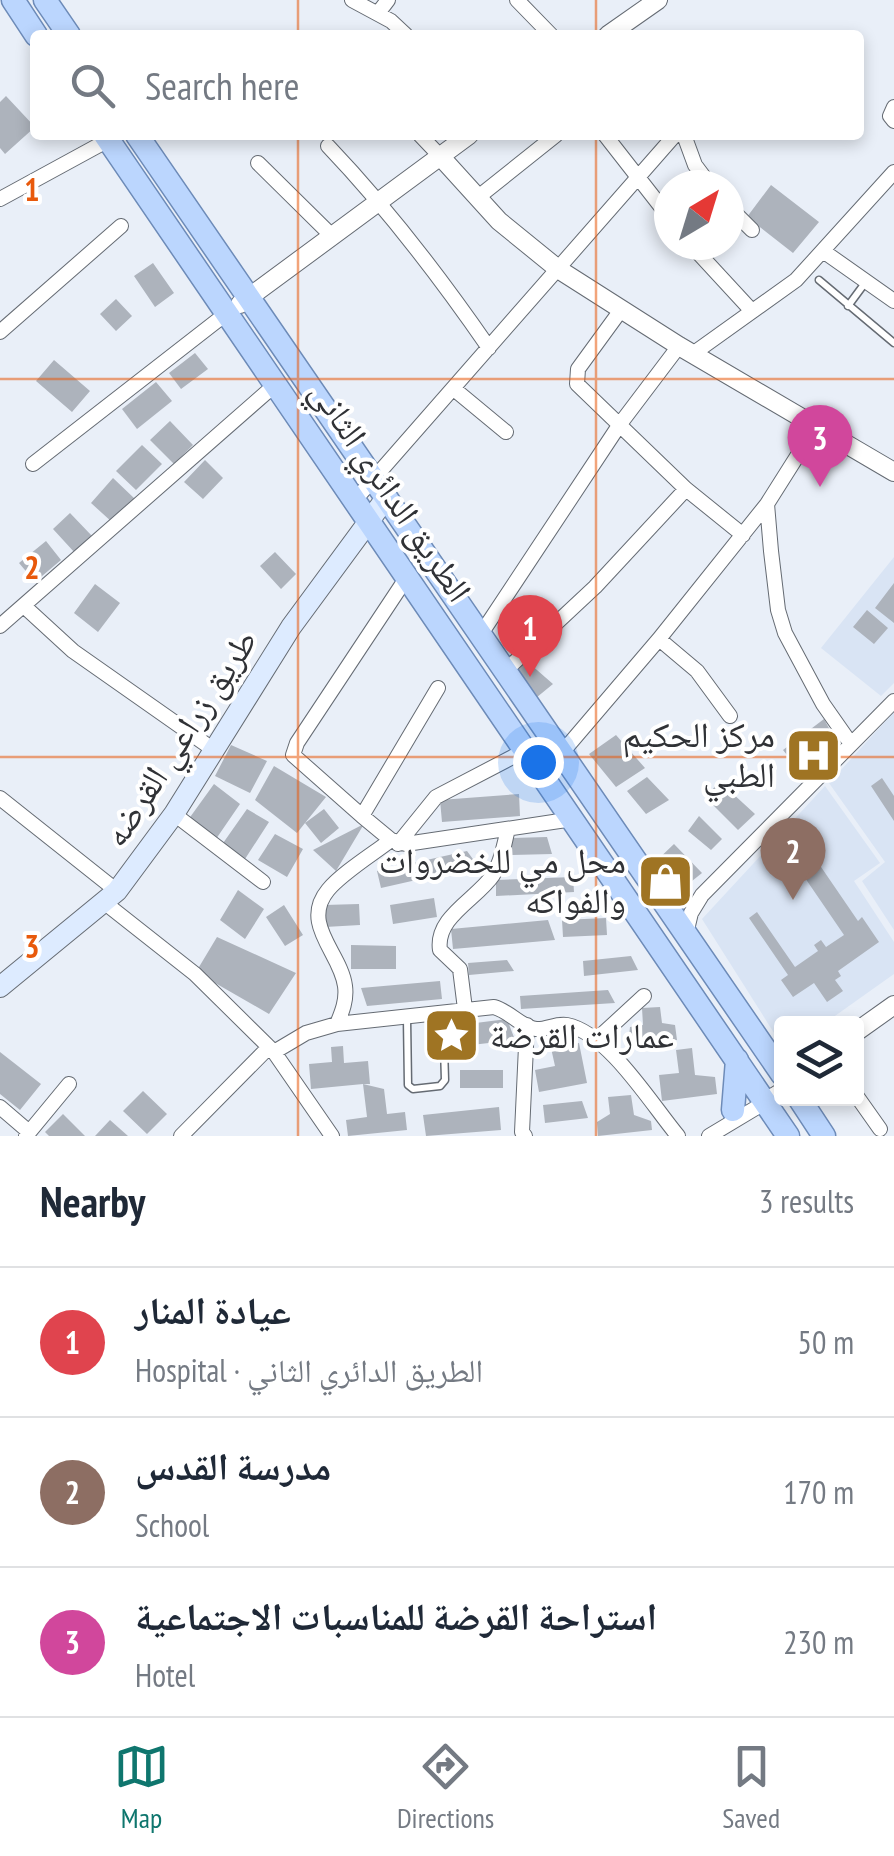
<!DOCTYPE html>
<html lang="en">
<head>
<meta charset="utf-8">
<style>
  :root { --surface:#fff; --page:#f6f6f7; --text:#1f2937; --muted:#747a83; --line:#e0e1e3; --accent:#0f766e }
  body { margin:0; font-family:"PT Sans Narrow","Noto Naskh Arabic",sans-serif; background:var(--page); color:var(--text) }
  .controls { position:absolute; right:30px; bottom:30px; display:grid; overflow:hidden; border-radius:10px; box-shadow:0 5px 15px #0003 }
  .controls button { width:90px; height:90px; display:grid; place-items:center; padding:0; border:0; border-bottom:2px solid var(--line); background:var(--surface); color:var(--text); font:50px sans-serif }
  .compass { position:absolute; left:654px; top:170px; width:90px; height:90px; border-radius:50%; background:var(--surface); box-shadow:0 5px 15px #0003; rotate:38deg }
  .you { position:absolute; left:538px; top:762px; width:35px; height:35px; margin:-25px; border:8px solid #fff; border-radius:50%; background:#1a73e8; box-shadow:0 0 0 15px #1a73e833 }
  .badge { display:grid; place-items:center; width:65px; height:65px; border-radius:50%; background:var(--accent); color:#fff; font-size:32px; font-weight:700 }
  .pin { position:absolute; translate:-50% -82px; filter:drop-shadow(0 2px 5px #0008) }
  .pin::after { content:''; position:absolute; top:52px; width:35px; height:30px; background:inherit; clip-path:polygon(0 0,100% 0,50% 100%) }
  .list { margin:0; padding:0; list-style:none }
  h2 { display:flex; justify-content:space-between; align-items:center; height:130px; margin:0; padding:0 40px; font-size:42px }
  h2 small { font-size:32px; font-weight:400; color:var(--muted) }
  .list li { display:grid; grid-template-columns:65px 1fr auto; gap:30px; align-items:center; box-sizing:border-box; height:150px; padding:0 40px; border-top:2px solid var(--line) }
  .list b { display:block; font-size:38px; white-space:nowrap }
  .list p { margin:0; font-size:32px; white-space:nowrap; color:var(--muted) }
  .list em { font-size:32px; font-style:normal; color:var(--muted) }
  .icon { flex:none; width:55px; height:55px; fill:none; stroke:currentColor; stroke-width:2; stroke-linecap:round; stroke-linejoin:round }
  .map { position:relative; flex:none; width:894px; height:1136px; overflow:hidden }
  .search { position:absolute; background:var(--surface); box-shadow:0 5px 15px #0003; left:30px; right:30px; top:30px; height:110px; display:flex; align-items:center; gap:25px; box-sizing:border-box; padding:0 35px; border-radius:10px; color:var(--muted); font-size:38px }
  .sheet { height:580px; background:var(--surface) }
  nav { display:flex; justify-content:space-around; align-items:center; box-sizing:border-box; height:140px; border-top:2px solid var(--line); background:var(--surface); font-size:28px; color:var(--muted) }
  nav a { display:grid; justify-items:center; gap:5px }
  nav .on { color:var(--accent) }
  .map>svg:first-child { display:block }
</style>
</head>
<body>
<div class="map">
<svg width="894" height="1136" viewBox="0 0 894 1136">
  <rect width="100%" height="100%" fill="#e9eff8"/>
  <path fill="#d9e4f4" d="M894,557V683L881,696L821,648Z
    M894,712V930L862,881L885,862L829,783Z
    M825,786L880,863L854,881L894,942V974L825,1023L782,1024L781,1044L702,919Z"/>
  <path fill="#adb3bc" d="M6,96L35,127L5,154L0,148V102Z
    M771,185L819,222L793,253L747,217Z
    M153,263L174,293L155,307L134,276Z
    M116,299L132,316L116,331L100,314Z
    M195,353L208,369L181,389L169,373Z
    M54,360L90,391L72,412L36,381Z
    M156,382L172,401L137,429L122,409Z
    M170,421L193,445L174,464L150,440Z
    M142,445L162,464L136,490L116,471Z
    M205,460L223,478L203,499L184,482Z
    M113,478L135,499L113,523L91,503Z
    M70,513L92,536L75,553L53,529Z
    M46,541L61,560L35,582L19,563Z
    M275,552L296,574L281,589L260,566Z
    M894,583V623L875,608Z
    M95,584L120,603L98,632L74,613Z
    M867,610L888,628L874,644L853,627Z
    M522,657L553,684L531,702L510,670Z
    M824,719L836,741L797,780L789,772L795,765L783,750Z
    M616,735L645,768L616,787L589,754Z
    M231,745L267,761L250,793L215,776Z
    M274,766L326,797L305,823L324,809L339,828L321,843L305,823L297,833L255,800Z
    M647,777L669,800L646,814L627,791Z
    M882,778L894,796V821L871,786Z
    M719,781L755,814L738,830L706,798Z
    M214,784L240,804L216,839L188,820Z
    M519,794L520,816L442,822L440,800Z
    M247,809L269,822L245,859L221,846Z
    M699,816L722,839L711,850L688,831Z
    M364,824L336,871L313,850Z
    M275,834L303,849L287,877L258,860Z
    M547,837L552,854L512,855V838Z
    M674,844L702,873L677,893L652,865Z
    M467,851L478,866L381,888L377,871Z
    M819,864L858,921L862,917L879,942L838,971L841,976L835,980L843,991L827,1002L814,983L793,997L781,980L788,975L749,918L757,912L795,967L818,951L814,945L821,940L826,947L844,935L803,875Z
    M573,877L574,892L496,896V880Z
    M238,890L264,909L245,939L220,920Z
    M434,898L437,917L393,924L390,905Z
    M359,904L360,925L325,927L324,905Z
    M284,905L303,935L285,946L266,917Z
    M606,918L607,935L563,937L562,920Z
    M548,920L555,940L453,949L451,929Z
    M217,937L296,973L269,1014L196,972Z
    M351,945L396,946V969H351Z
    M631,956L638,970L584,976L583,961Z
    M507,960L514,971L469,975L468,963Z
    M440,981L442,999L367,1006L361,988Z
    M608,990L615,1003L521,1009L520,996Z
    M660,1007L662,1023L675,1025L677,1040L628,1046L630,1027L643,1025L642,1008Z
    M507,1019L515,1040L463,1046L460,1025Z
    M579,1043L587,1083L539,1092L535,1070L555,1066L551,1048Z
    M343,1046L344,1063L368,1061L370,1084H363L384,1089L387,1114L405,1112L407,1130L348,1136L346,1120L367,1117L363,1084L311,1089L309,1064L332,1062L331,1047Z
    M692,1048L695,1075L715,1077L717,1094L662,1101L659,1075L679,1073L676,1050Z
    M0,1052L41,1084L20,1110L0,1094Z
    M460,1070H503V1088H460Z
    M143,1091L167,1114L147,1134L123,1111Z
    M631,1095L634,1115L651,1121L652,1130L598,1136L597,1122L610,1114L608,1097Z
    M582,1101L588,1118L545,1123L543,1105Z
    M499,1107L501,1130L426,1136L423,1115Z
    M63,1114L85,1136H49L45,1132Z
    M110,1120L128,1136H95Z"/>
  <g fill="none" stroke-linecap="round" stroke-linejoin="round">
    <defs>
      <path id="service" d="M819,280L894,343
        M848,306L865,283
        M407,1019L408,1085L413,1089L440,1086L445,1080L443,1014"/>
      <path id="minor" d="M352,0L391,21L406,35
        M517,0L551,35
        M378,13L388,0
        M894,107L890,116L894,121
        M420,135L440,156
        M605,135L669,217
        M684,135L695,165L710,185
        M328,146C388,209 440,277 489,348
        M258,163L332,236
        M477,198L556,135
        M0,199L112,138
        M729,207L752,230
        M691,245L751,310
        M823,251L894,301
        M621,310L578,369L577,384L686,489L743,535
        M0,332L121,226
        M694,353L796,280L894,172
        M454,389L506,432
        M815,428L767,504L771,551L778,610L785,633L823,704L851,744
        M33,464L227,313
        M355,500L675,135
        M407,577L297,743L293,755L362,816L438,688
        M25,607L73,651L214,750
        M0,626L276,384
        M479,637L620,424L679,346
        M659,639L697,671L730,716
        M504,672L595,587L686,489
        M560,755L659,639L767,504
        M0,798L117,891
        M174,814L263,882
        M362,816L391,840L406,844L573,819
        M398,844L436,797L526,750
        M105,903L195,974L274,1052L332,1136
        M686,934L691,913L702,895L894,701
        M465,1009L460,969L440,950C435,917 477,899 493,875C502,861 504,844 508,829
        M337,1024C342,1012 347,1000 345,986C341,953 300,924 328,890C342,873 373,854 391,840
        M595,1041L644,996
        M274,1052L306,1033L337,1024L494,1007C511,1012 521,1027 536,1029C546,1030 556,1023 567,1025C608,1033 652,1105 678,1136
        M856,1095L880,1129
        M0,1107L28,1131
        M26,1136L69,1084
        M181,1136L269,1047
        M525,1136L522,1132L527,1025
        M709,1136L764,1103"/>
      <path id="tertiary" d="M608,35L658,0
        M440,156L499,221L558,269L679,346L894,472
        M240,304L469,135
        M856,1032L894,1005
        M764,1103L782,1092"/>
      <path id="secondary" d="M0,987L117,891L174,814L291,627L386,498"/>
      <path id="primary" d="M13,0L36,35
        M45,0L69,35
        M105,135L788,1136
        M137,135L782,1074
        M799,1098L824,1136
        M733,1110L737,1060"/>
    </defs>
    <use href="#service" stroke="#656b73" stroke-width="9"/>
    <use href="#minor" stroke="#656b73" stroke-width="16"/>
    <use href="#tertiary" stroke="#656b73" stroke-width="20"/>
    <use href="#secondary" stroke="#656b73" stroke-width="22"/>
    <use href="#primary" stroke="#6d8bb8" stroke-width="25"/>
    <use href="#service" stroke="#fff" stroke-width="6"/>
    <use href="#minor" stroke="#fff" stroke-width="14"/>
    <use href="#tertiary" stroke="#fff" stroke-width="18"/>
    <use href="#secondary" stroke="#ddebff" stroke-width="20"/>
    <use href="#primary" stroke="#bbd6fe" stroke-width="22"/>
  </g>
  <path fill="none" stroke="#e8590c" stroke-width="2.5" stroke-opacity="0.55" d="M298,0V35M596,0V35M298,135V1136M596,135V1136M0,379H894M0,757H894"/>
  <defs>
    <symbol id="hospital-square" viewBox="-11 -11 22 22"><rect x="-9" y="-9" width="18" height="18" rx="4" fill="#9f7423" stroke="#fff"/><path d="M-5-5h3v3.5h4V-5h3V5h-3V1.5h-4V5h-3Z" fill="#fff"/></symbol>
    <symbol id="shop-square" viewBox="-11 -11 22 22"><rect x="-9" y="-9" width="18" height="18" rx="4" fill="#9f7423" stroke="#fff"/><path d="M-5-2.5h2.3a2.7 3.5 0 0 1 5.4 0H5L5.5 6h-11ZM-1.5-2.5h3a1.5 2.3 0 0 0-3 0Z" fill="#fff"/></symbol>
    <symbol id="sight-square" viewBox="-11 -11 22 22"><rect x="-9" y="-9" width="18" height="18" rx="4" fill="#9f7423" stroke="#fff"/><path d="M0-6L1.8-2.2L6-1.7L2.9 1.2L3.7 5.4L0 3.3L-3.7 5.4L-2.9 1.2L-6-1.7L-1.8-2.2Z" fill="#fff"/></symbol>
  </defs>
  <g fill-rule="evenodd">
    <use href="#hospital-square" x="782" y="724" width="63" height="63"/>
    <use href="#shop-square" x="634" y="850" width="63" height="63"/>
    <use href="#sight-square" x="420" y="1004" width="63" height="63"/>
  </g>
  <g text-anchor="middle" stroke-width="8" stroke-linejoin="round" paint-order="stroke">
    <g font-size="35" fill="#303236" stroke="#fff">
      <text transform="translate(391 491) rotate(56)" y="12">الطريق الدائري الثاني</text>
      <text transform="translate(180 738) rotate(-57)" y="12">طريق زراعي القرضه</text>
    </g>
    <g font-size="35" fill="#303236" stroke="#fff" text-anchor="end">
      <text x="775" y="747">مركز الحكيم<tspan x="775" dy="40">الطبي</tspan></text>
      <text x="626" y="873">محل مي للخضروات<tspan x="626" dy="40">والفواكه</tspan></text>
      <text x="490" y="1048" text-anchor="start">عمارات القرضة</text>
    </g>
  </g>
  <g font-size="32" text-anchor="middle" font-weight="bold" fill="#e8590c" stroke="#fff" stroke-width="8" stroke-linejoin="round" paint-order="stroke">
    <text x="32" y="201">1</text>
    <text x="32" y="579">2</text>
    <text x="32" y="958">3</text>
  </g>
</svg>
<div class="controls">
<button><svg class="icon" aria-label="layers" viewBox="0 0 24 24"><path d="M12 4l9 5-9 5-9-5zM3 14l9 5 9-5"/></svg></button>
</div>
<svg class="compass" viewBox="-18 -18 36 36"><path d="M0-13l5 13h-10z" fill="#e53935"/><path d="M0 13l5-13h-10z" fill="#747a83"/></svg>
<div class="you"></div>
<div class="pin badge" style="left:530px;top:677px;background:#e0444e">1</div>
<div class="pin badge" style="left:793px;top:900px;background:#8d6e63">2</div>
<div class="pin badge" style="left:820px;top:487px;background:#d1479c">3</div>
<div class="search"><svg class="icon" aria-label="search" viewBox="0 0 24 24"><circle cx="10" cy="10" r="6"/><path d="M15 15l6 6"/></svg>Search here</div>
</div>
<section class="sheet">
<h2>Nearby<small>3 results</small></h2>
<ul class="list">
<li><span class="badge" style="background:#e0444e">1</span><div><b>عيادة المنار</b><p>Hospital · الطريق الدائري الثاني</p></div><em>50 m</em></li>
<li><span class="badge" style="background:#8d6e63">2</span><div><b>مدرسة القدس</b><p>School</p></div><em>170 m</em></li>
<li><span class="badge" style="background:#d1479c">3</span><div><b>استراحة القرضة للمناسبات الاجتماعية</b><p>Hotel</p></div><em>230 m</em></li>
</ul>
</section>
<nav>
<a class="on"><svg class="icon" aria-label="map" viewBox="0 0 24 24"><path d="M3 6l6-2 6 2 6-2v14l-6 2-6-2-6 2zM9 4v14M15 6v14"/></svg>Map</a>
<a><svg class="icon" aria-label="directions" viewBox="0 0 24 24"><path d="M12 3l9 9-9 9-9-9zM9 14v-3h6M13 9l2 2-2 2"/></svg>Directions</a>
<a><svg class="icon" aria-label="saved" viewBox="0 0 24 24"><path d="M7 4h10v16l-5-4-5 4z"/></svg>Saved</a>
</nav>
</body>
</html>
